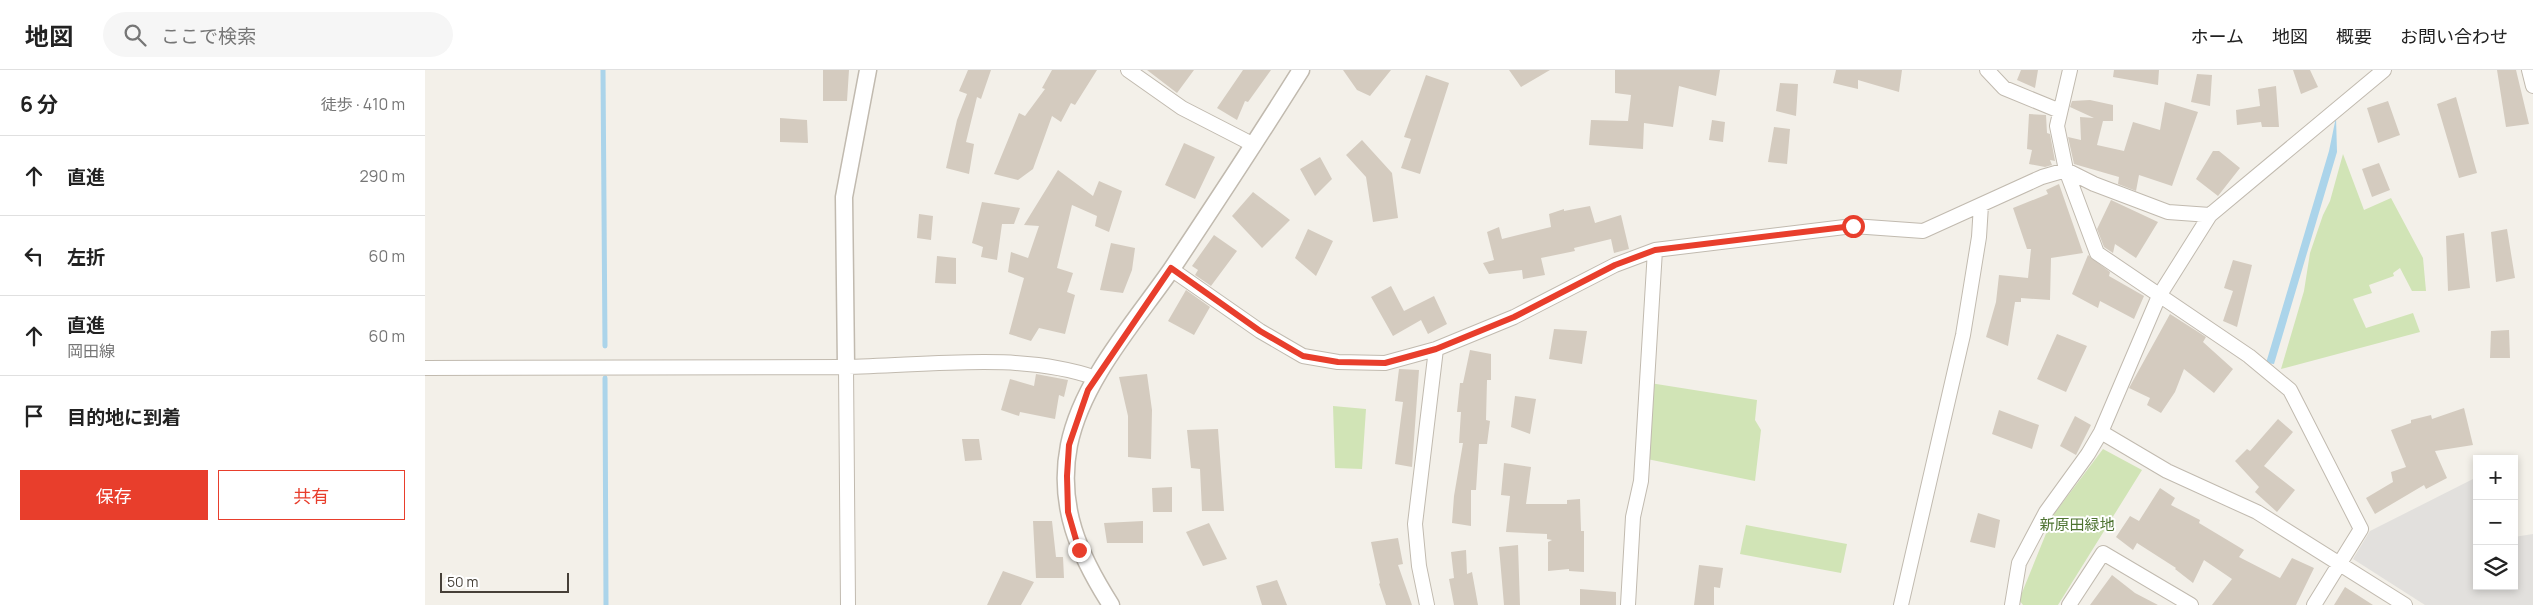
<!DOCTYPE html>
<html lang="ja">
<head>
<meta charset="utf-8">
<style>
  :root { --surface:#fff; --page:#f6f6f6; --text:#222; --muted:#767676; --line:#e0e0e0; --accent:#e83e2c }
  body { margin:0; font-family:Manrope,"Noto Sans JP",sans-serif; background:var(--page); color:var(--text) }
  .controls { position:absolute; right:15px; bottom:15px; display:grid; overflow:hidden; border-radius:0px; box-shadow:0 2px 8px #0003 }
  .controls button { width:45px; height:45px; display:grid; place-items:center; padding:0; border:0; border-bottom:1px solid var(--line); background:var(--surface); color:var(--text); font:25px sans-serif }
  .scale { position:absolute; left:15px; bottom:12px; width:129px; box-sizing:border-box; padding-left:5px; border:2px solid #464038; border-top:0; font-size:14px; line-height:18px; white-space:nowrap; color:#464038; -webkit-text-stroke:4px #fff; paint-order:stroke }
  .stop { position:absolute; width:15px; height:15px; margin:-11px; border:4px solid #e83e2c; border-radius:50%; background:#fff }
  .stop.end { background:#e83e2c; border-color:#fff; box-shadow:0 1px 5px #0008 }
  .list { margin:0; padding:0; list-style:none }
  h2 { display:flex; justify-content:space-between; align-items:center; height:65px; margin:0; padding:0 20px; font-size:21px }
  h2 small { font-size:16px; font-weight:400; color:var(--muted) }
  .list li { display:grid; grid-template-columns:32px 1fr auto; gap:15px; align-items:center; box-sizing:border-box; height:80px; padding:0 20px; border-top:1px solid var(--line) }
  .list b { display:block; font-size:19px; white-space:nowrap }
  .list p { margin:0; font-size:16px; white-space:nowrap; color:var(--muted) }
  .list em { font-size:16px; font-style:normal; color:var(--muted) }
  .actions { display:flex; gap:10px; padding:15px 20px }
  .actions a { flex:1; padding:11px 0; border:1px solid var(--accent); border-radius:0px; text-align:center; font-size:18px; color:var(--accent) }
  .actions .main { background:var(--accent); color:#fff }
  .icon { flex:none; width:28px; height:28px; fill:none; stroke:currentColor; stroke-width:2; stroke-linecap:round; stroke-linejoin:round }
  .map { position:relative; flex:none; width:2108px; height:535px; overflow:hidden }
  header { display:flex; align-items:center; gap:30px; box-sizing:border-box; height:70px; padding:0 25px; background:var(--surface); border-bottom:1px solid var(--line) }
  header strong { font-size:24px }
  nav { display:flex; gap:28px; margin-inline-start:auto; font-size:18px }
  .search { width:350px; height:45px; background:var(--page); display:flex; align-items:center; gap:12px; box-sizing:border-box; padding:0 18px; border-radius:28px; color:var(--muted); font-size:19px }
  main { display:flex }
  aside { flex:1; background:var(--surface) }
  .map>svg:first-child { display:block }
</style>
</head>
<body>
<header>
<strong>地図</strong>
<div class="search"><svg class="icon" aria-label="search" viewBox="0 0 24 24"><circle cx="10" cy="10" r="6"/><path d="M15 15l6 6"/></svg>ここで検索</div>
<nav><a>ホーム</a><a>地図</a><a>概要</a><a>お問い合わせ</a></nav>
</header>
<main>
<aside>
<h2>6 分<small>徒歩 · 410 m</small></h2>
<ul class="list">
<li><svg class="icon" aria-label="ahead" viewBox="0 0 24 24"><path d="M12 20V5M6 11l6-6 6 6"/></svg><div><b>直進</b></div><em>290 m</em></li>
<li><svg class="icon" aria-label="left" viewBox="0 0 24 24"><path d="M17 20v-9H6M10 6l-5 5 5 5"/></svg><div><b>左折</b></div><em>60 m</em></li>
<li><svg class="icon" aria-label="ahead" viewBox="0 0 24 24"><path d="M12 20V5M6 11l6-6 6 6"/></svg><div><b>直進</b><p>岡田線</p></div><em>60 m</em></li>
<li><svg class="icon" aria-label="arrive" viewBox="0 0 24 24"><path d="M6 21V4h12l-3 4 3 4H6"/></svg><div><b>目的地に到着</b></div></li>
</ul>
<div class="actions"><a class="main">保存</a><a>共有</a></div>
</aside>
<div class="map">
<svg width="2108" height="535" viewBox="0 0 2108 535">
  <rect width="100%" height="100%" fill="#f3f0e9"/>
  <path fill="#d1e4b6" d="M1918,84L1939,140L1966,128L1998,188L2001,221H1987L1975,198L1968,203L1969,206L1944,215L1947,223L1928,229L1941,258L1988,243L1995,262L1856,299L1879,221L1885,183L1898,145L1905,131Z
    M1225,313L1332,330L1330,350L1336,360L1330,411L1222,389Z
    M908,336L941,339L937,399L910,398Z
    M1678,379L1717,400L1633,535H1598L1594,530L1629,444Z
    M1321,455L1422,474L1416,503L1315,484Z"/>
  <path fill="#e2e0dd" d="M2052,407V516H2089V467L2108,464V535H2000L1928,489L1945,461Z"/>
  <path fill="#abd4ea" d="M1911,47L1912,82L1849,294L1841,293L1904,81Z"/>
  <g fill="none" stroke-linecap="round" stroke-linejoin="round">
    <path stroke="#abd4ea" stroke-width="5" d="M178,0L180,276
      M180,308L181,535"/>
  </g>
  <path fill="#d4cbbf" d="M398,0H424L422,31H398Z
    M543,0H566L556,29L552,27L541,72L549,74L544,104L521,98L532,50L542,24L534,21Z
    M627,0H672L650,35L646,33L636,52L627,46L608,99L593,110L569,104L594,43L600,46L620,19L617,18Z
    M722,0H769L752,23Z
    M818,0H846L823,32L820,31L812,50L792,38Z
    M918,0H966L945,26L932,20Z
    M1084,0H1125L1096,17Z
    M1190,0H1295L1291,26L1254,16L1248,57L1219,53L1218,79L1164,75L1166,50L1203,51L1206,25L1190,23Z
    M1411,0H1477L1474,22L1433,10V19L1408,13Z
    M1596,0H1613L1610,18L1592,10Z
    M1689,0H1734L1733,15L1688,7Z
    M1868,0H1885L1893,17L1876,24Z
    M2072,0H2091L2104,54L2081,57Z
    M1772,4L1787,5L1785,36L1766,32Z
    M1001,5L1024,13L995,104L976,98L986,69L979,67Z
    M1355,13L1373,14L1371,46L1351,41Z
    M1851,16L1854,57H1837L1836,52L1812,55L1811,40L1835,36L1833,19Z
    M2031,27L2052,103L2034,108L2012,34Z
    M1665,30L1688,35V51H1678L1672,75L1699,81L1708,52L1735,60L1740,32L1773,42L1747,116L1714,105L1711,121L1693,114L1694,107L1649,94L1643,67L1656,70L1655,47L1669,48L1645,37L1647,31Z
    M1963,31L1975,65L1953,73L1942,38Z
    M1604,44L1621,45L1622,63L1625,64L1630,91L1625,90L1627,95L1620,97L1604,94L1607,80L1602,79Z
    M355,48L382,50L383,73L355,72Z
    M1287,50L1300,52L1298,72L1284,70Z
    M1349,57L1365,59L1362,94L1343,92Z
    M937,70L967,103L973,148L948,152L941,107L921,85Z
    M759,73L790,87L770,129L740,115Z
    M1788,81H1794L1815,98L1793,126L1771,109Z
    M895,87L907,109L890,126L875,99Z
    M1954,93L1965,120L1947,127L1937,99Z
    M633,100L668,126L674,111L697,121L684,162L670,156L672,146L647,135L632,198L648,203L642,222L650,225L640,264L614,258L606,271L584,264L599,208L583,202L586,182L603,188L614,156L599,155Z
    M1634,114L1658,183L1626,188L1625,230L1596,228V232H1590L1583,276L1561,267L1571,232L1574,205L1603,208L1606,179H1602L1588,138L1623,124L1621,120Z
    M828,122L865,150L837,178L807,146Z
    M1686,130L1733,152L1711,188L1690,174L1688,183L1679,177L1672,159Z
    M557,132L595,138L589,154H577L572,190L556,187L558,177L547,173Z
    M1165,136L1170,153L1196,145L1204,179L1189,183L1186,169L1149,178L1150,181L1116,188L1120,205L1098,209L1097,200L1064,204L1058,193L1069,190L1062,162L1074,157L1077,169L1126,157L1124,144L1139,139V141Z
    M494,144L508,146L506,170L492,168Z
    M883,159L908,171L891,206L870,188Z
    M2082,159L2090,208L2071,212L2066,162Z
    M2039,163L2045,218L2023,221L2021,166Z
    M789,165L812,181L786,216L770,205L773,200L767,196Z
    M686,173L710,178L707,200L698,223L675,220Z
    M1663,185L1685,202L1684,206L1719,226L1709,249L1675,231L1673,238L1647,224Z
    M512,186L531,188V214L510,213Z
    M1808,190L1827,195L1812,257L1798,251L1808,221L1799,218Z
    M966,216L979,241L1009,226L1022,254L1003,264L996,250L968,266L946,227Z
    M761,220L785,237L769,265L743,251Z
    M1745,244L1781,267L1778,272L1808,299L1789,323L1759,299L1750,322L1736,343L1722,335L1725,328L1704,318Z
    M1129,259L1162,261L1157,294L1124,289Z
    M2084,260L2085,288H2065L2066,261Z
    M1632,264L1662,276L1641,322L1612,309Z
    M1045,280L1066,284V310H1062L1061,350L1065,351L1062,374H1054L1051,420H1046V456L1027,453L1029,426L1038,373H1034L1036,342H1032L1035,313H1038Z
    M974,299L994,300L987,397L970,394L978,332L970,331Z
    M611,304L643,310L639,327L634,325L630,349L595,342L594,346L576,340L585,309L609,316Z
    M722,304L727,340L726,389L703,387V346L694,307Z
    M1090,326L1111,329L1105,364L1086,357Z
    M2039,338L2048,375L2010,381L2022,408L2001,419L1999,415L1950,444L1941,428L1968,412L1966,402L1981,397L1966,360L1986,353V350L2006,345L2007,349Z
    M1574,340L1614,355L1607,379L1567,364Z
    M1650,346L1666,355L1651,385L1635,376Z
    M1853,349L1868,362L1839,396L1870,420L1852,442L1830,422L1834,417L1810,391L1822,379L1825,381Z
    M793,359L799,441H777L775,399L766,398L762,360Z
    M537,369H554L557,390L540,391Z
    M1079,393L1106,397L1101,434H1142V430L1155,429L1156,461H1159V502L1144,501V499L1123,501V472L1127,470L1122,469V464L1081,462L1085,426L1076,425Z
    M747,417V442H728L727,418Z
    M1735,418L1750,428L1746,435L1775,450L1774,453L1819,480L1814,487L1855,508L1867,488L1889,498L1871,535H1787L1807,509L1779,490L1768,513L1750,499L1751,498L1712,473L1708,480L1691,467L1705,446L1714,451Z
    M1553,443L1575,450L1570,478L1545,472Z
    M608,451H627L631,487H638L639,508H611Z
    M718,451V473H682L679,453Z
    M784,453L802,489L778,496L761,462Z
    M973,468L978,494L973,495L987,535H961L954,514L955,513L946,472Z
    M1093,475L1095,535H1079L1074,477Z
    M1041,480L1042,504L1047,502L1053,535H1029L1024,509L1029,508L1026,482Z
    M1274,495L1298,498L1295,518L1289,517V535H1269Z
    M578,501L609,512L596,535H562Z
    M1687,505L1710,523L1733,535H1665Z
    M852,510L862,535H837L831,516Z
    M1920,517L1948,535H1909Z
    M1155,519L1191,522V535H1155Z"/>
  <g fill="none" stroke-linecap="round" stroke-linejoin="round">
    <defs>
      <path id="minor" d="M703,0L757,38L829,75
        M1562,0L1579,18L1635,41
        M1645,0L1632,56L1641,100L1672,183L1824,286L1865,320L1936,459L1889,535
        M2104,0L2108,16
        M746,199L835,261L878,286L913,292L960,293L1011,279L1089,247L1190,195L1230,180L1428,156L1498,161L1617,107L1641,100L1669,114L1743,142L1785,145
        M421,297L423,535
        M0,298C140,297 280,298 419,297C500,296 594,281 671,308
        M1676,362L1742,401L1832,442L1980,535
        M1002,535L994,496L990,454L1011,279
        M1203,535L1208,447L1216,411L1230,180
        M1476,535L1538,265L1554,167L1556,135
        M1587,535L1594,493L1621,442L1663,384L1676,362L1734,226L1785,145L1959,0
        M1644,535L1678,483L1766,535"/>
      <path id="tertiary" d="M421,297L419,127L443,0
        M686,535C654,485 632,436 644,375C657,311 709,253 746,200C790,134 834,67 876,0"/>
    </defs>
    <use href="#minor" stroke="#c1baaf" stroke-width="16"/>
    <use href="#tertiary" stroke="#c1baaf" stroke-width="19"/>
    <use href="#minor" stroke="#fff" stroke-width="14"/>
    <use href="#tertiary" stroke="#fff" stroke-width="16"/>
  </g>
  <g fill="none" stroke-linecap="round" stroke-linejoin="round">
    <path stroke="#e83e2c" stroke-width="6" d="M654,480L643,442L642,406L644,375L663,320L746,198L835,261L878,286L913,292L960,293L1011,279L1089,247L1190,195L1230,180L1428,156"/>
  </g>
  <g text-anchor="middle" stroke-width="4" stroke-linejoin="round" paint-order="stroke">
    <g font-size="15" fill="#4d7330" stroke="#fff">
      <text x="1652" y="460">新原田緑地</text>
    </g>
  </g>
</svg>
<div class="controls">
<button>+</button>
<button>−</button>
<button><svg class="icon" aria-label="layers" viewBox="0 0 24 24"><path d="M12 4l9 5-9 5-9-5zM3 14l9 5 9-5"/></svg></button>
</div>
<div class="scale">50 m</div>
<div class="stop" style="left:1428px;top:156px"></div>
<div class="stop end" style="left:654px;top:480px"></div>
</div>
</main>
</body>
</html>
